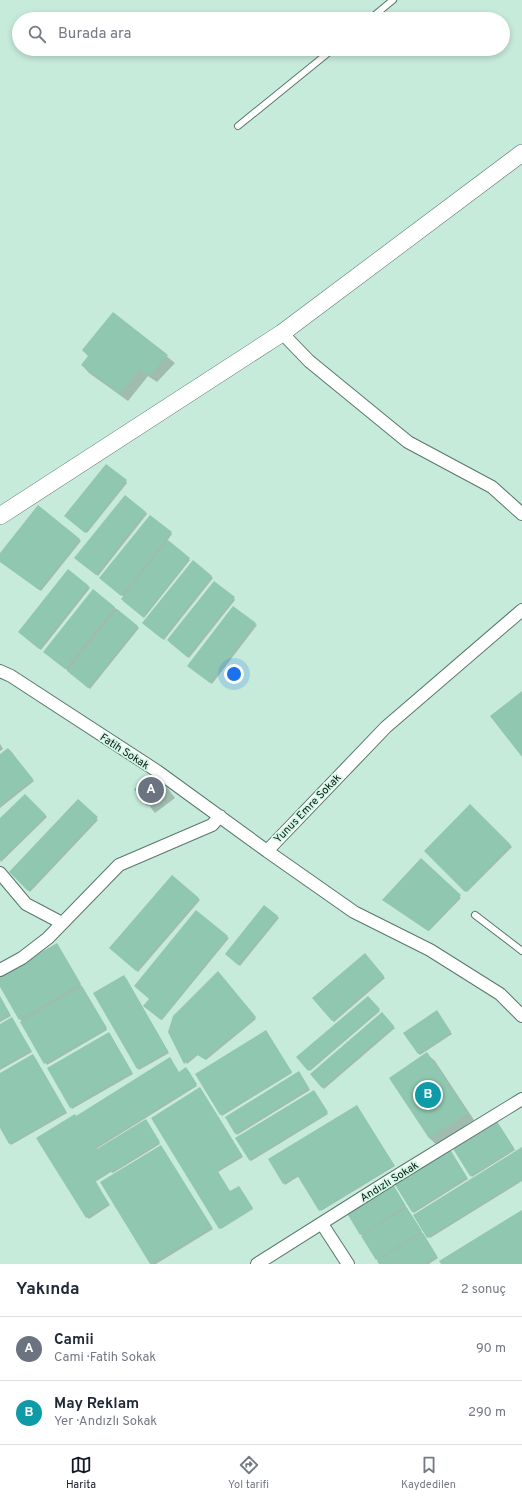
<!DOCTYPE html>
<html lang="tr">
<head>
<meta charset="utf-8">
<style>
  :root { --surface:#fff; --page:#f2f2f3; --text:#1f2937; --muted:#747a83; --line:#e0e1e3; --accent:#111827 }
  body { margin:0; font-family:Overpass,sans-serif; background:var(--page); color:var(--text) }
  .you { position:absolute; left:234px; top:674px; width:14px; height:14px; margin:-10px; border:3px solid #fff; border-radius:50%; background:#1a73e8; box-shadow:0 0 0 6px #1a73e833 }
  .badge { display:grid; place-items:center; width:26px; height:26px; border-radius:50%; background:var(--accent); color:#fff; font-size:13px; font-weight:700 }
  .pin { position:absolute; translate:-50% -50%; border:2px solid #fff; box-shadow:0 1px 4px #0006 }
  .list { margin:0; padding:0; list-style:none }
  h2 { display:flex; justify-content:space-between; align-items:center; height:52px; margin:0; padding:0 16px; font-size:17px }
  h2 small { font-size:13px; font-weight:400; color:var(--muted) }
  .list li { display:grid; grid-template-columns:26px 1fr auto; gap:12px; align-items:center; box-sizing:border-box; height:64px; padding:0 16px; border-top:1px solid var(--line) }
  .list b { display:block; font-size:15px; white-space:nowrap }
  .list p { margin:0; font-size:13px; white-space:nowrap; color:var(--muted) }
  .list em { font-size:13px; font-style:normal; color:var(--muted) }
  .icon { flex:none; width:22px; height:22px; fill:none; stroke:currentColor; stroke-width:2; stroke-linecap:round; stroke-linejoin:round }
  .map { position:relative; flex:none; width:522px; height:1264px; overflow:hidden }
  .search { position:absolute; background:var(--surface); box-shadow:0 2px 6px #0003; left:12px; right:12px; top:12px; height:44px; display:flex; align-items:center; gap:10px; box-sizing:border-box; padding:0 14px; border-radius:22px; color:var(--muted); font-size:15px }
  .sheet { height:180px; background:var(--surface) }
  nav { display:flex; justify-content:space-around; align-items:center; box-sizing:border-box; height:56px; border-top:1px solid var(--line); background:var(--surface); font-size:11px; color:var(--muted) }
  nav a { display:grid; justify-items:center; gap:2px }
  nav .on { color:var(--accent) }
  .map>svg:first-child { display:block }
</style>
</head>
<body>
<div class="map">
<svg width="522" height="1264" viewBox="0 0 522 1264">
  <rect width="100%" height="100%" fill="#c7ebdb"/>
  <path fill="#0003" d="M113,313L175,363L157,382L148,376L128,401L89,373L82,365L89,356Z
    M126,481L127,483L87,533L67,517Z
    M38,506L81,541L41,591L0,561V555Z
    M146,512L147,514L98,576L77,560Z
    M171,533L172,534L167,541L190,560L144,618L123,601L124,597L102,580Z
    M193,561L213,578L164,640L143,623Z
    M68,570L90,588L41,650L21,633Z
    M234,598L235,600L189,658L169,642Z
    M114,607L139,628L90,689L46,653Z
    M255,624L257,625L212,684L190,667Z
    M0,744L3,749L0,751Z
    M10,750L34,781L0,808V756Z
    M163,782L175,798L155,813L136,789Z
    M25,795L47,817L1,862L0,860V820Z
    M78,800L98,820L30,892L10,872Z
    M470,806L512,847L467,892L425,851Z
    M421,860L461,898L429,931L385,901Z
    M172,876L200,900L138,972L111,948Z
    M264,906L279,918L240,966L226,954Z
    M227,937L229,938L162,1020L145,1006Z
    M57,944L107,1030L47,1065L0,985V977Z
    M365,955L385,978L334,1022L314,998Z
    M218,972L256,1019L206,1060L198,1055L187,1064L169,1032Z
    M126,978L169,1053L139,1070L95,994Z
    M0,997L11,1016L0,1022Z
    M368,997L380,1011L310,1071L298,1057Z
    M438,1013L452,1034L420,1055L404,1033Z
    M382,1014L395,1028L324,1089L311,1074Z
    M13,1020L32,1052L0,1070V1025Z
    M266,1031L292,1073L222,1116L196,1074Z
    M110,1034L133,1074L72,1109L48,1068Z
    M427,1054L435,1061L474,1120L437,1145L429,1138L390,1079Z
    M34,1056L67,1113L11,1145L0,1126V1074Z
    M188,1070L197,1086L96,1149L97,1150L147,1122L160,1144L113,1173L111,1172L95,1182L110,1205L89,1219L87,1217L76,1117Z
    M300,1074L310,1090L237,1135L236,1133Z
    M201,1090L243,1157L218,1172L230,1192L240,1188L253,1209L221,1229L220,1228Z
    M315,1093L328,1114L251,1161L249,1160Z
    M357,1106L395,1166L321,1211L299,1176L285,1185L284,1183Z
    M496,1120L515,1150L472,1177L470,1175Z
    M161,1146L213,1229L156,1264H151L101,1183Z
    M522,1148V1181L430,1238L428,1237Z
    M449,1149L468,1179L414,1213L412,1211Z
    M392,1184L438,1258L429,1264H380L361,1234Z"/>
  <path fill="#90c7b0" d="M113,312L168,355L149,376L140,369L120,394L81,365L88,356L82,350Z
    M106,464L127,480L85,533L64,516Z
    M125,495L146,512L96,575L74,558Z
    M38,505L80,539L39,590L0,562V553Z
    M150,515L172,532L121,596L99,578Z
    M168,540L190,558L143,617L121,599Z
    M193,560L212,576L162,639L142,623Z
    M68,569L89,586L39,649L18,632Z
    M214,581L235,597L187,657L167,640Z
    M93,589L115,607L65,669L43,652Z
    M233,606L256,623L210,683L187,666Z
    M117,609L138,626L88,688L67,671Z
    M522,691V757L490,716Z
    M8,748L33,779L0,805V754Z
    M156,773L168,790L147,806L134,789Z
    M25,794L46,815L0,860V818Z
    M78,799L98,817L28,891L9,872Z
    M470,804L511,845L465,892L424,851Z
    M421,858L461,895L428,931L382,900Z
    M172,875L199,898L136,971L109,948Z
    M264,905L278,916L238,965L225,954Z
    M196,910L228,936L161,1020L143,1006L149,999L134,986Z
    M57,943L81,984L19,1020L0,987V976Z
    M365,953L384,976L332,1021L312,998Z
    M218,971L256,1017L204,1059L196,1054L184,1064L168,1032L173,1016Z
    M124,975L168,1051L137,1069L93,993Z
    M82,986L107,1028L44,1064L20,1022Z
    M0,996L10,1014L0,1020Z
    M368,996L380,1009L308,1071L296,1057Z
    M437,1010L451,1032L418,1054L403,1033Z
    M382,1012L394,1026L322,1088L310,1074Z
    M12,1017L31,1050L0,1068V1024Z
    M266,1030L292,1072L220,1115L195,1074Z
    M109,1032L132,1072L70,1108L47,1068Z
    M427,1052L468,1113L429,1138L389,1078Z
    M33,1054L66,1111L9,1144L0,1128V1073Z
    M170,1057L179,1072L186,1067L197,1084L95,1147L97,1149L146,1119L160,1142L111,1172L110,1170L95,1180L109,1204L86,1218L36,1138L75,1114L76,1116Z
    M299,1071L309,1088L235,1134L225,1117Z
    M200,1087L242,1155L217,1170L230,1191L239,1186L253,1208L219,1229L151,1118Z
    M314,1090L328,1112L249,1160L235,1138Z
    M357,1105L394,1165L319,1211L297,1175L283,1184L268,1159Z
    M494,1117L514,1148L470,1176L450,1144Z
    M161,1145L212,1227L150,1264L100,1182Z
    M448,1146L467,1177L412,1212L392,1180Z
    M522,1147V1179L427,1238L413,1215Z
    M391,1181L406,1206L360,1235L345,1210Z
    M407,1208L422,1231L376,1260L361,1236Z
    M522,1210V1264H441L439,1261Z
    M423,1233L437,1256L425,1264H379L377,1261Z"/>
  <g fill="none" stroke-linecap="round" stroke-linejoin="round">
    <defs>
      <path id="lane" d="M370,19L393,0
        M238,126L333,49
        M475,915L522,951"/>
      <path id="street" d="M282,333L309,361L408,442L492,487L522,514
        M522,610L386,727L267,851L354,912L430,950L500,994L522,1016
        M0,671L11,676L157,771L267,851
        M0,873L26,904L62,923
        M0,970L22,958L48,938L119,865L212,825L220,816
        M322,1224L348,1264
        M257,1264L390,1180L522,1099"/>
      <path id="secondary" d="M0,516L282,333L522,153"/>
    </defs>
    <use href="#lane" stroke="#58786b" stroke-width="8"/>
    <use href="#street" stroke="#58786b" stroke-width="14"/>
    <use href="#secondary" stroke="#58786b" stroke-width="18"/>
    <use href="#lane" stroke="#fff" stroke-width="6"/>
    <use href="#street" stroke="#fff" stroke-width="12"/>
    <use href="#secondary" stroke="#fff" stroke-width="17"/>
  </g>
  <g text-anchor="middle" stroke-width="3.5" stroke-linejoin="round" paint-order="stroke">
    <g font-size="11" fill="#0d1a14" stroke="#d4f8e8">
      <text transform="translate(125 751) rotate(33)" y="4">Fatih Sokak</text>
      <text transform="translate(307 808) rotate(-46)" y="4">Yunus Emre Sokak</text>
      <text transform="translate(389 1181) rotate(-32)" y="4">Andızlı Sokak</text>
    </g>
  </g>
</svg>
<div class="you"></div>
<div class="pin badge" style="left:151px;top:790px;background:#6b7280">A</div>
<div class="pin badge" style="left:428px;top:1095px;background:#0f9aa8">B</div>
<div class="search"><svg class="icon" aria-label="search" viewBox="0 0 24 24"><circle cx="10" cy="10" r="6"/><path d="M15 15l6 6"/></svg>Burada ara</div>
</div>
<section class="sheet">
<h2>Yakında<small>2 sonuç</small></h2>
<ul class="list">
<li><span class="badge" style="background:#6b7280">A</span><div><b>Camii</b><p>Cami · Fatih Sokak</p></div><em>90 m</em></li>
<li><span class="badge" style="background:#0f9aa8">B</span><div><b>May Reklam</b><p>Yer · Andızlı Sokak</p></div><em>290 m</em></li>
</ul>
</section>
<nav>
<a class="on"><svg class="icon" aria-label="map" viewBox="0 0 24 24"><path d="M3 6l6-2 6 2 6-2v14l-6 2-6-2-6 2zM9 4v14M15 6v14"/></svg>Harita</a>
<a><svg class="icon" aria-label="directions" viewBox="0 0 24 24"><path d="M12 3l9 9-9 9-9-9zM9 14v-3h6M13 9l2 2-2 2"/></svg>Yol tarifi</a>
<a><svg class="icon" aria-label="saved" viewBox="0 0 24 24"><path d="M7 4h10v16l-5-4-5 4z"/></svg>Kaydedilen</a>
</nav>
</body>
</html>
